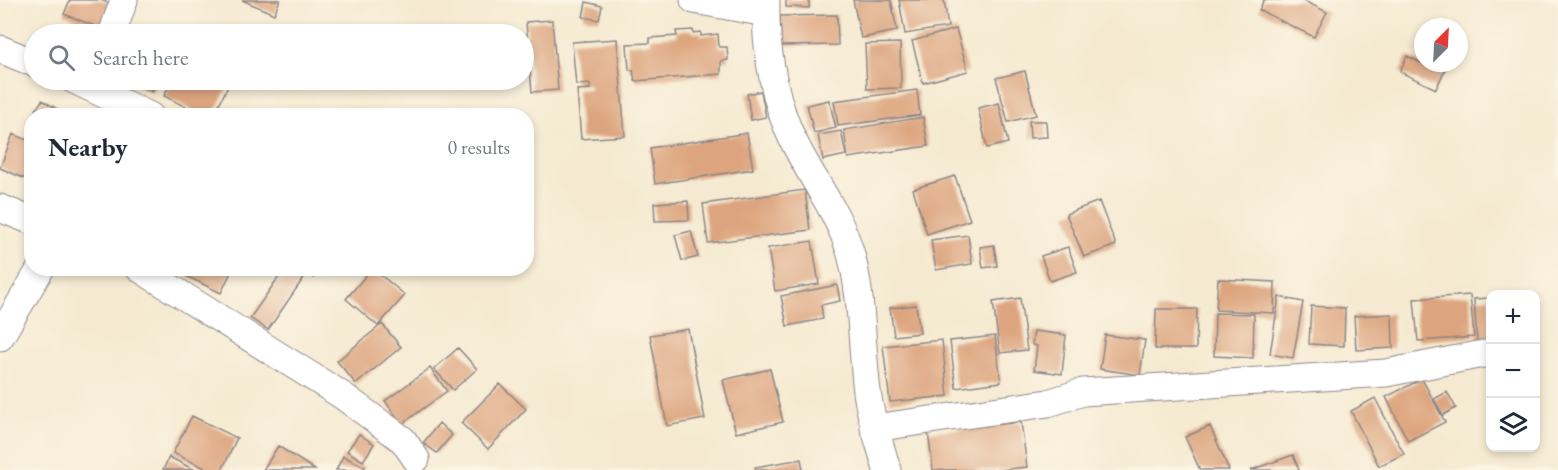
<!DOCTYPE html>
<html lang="en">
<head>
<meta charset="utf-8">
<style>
  :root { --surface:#fff; --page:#f2f2f3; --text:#1f2937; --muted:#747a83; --line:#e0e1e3 }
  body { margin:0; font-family:"EB Garamond",serif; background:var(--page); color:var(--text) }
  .controls { position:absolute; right:18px; bottom:18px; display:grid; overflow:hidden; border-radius:12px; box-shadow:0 3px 9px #0003 }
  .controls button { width:54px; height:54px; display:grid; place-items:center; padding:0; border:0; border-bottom:2px solid var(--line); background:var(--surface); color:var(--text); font:30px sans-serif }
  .compass { position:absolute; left:1414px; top:18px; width:54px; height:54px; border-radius:50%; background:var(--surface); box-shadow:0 3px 9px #0003; rotate:24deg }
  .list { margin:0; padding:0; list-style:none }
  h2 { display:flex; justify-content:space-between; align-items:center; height:78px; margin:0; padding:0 24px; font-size:26px }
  h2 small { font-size:20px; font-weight:400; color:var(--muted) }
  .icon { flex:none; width:33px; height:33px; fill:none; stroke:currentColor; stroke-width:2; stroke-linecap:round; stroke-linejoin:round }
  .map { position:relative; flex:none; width:1558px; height:470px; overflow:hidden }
  .search { position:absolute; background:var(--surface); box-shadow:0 3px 9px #0003; left:24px; top:24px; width:510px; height:66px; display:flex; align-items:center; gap:15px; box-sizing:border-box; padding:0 21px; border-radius:33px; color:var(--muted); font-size:22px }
  .panel { position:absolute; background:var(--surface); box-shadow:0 3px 9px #0003; left:24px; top:108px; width:510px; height:168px; border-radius:24px }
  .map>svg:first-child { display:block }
</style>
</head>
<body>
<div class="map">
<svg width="1558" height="470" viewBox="0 0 1558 470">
  <rect width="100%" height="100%" fill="#fcf5e5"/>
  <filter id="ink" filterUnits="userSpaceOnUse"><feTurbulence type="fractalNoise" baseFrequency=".0167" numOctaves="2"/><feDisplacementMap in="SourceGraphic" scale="12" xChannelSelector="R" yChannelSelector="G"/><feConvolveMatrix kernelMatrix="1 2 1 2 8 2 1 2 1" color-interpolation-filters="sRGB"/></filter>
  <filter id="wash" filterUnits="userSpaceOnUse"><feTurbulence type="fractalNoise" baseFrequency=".008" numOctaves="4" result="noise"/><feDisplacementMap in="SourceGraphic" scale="24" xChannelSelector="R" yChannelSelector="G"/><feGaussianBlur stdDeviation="1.35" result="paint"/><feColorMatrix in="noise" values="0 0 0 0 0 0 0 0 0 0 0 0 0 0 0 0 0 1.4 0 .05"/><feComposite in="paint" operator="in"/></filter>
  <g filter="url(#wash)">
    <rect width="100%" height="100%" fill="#f5ead1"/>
    <g id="blocks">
      <path fill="#dda57f" d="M70,0H101L113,5L102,29L64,14Z
        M242,0H280L274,14Z
        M786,0H809V8L786,7Z
        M853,0H891L897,31L861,38Z
        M899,0H944L948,27L905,34Z
        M1264,0H1302L1327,12L1314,37L1259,10Z
        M586,2L602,6L599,20L583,17Z
        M837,15L838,45L781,46L780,16Z
        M552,20L558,90L532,92L526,22Z
        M956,29L968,71L923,83L912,41Z
        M693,30V33L701,32V36L718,34L719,47H727L728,60L721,61V74L635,81L633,70H629L627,44L650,43V38L677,36L676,31Z
        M617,39L625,136L581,139L577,90L590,89V84L576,85L572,42Z
        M900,43L901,88L867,89L865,44Z
        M1407,56L1423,64L1448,63L1436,89L1400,72Z
        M1025,71L1036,115L1008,122L996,78Z
        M126,80H158L152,92Z
        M172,80H215L228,86L213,116H204L164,96Z
        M917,90L920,115L838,126L834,101Z
        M761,91L766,117L751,120L747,94Z
        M42,100L69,116H39L34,113Z
        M829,100L836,128L814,133L807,105Z
        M999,103L1008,143L987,148L978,108Z
        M923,117L928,146L848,158L844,130Z
        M1029,121H1046L1047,137L1030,138Z
        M841,131L846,155L823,160L818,135Z
        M747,133L753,169L655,184L650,148Z
        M13,134L32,142V172L28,180L0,168Z
        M955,176L970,220L927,234L913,189Z
        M805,190L810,230L708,243L703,204Z
        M688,201L689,220L655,221L654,203Z
        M1099,201L1116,245L1084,257L1066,214Z
        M691,231L698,257L682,261L675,235Z
        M968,235L972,264L936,270L931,240Z
        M812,241L819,284L775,291L768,248Z
        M994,245L997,266L983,268L980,247Z
        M1068,247L1077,272L1050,281L1041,256Z
        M190,268H233L221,293L186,276Z
        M285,268H321L314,278L307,273L268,330L250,318Z
        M372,268L405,295L378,326L346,299Z
        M1218,279L1275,282L1274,313L1216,310Z
        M837,285L840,301L821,305L823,319L787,326L781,296Z
        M1470,295L1474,337L1418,341L1414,299Z
        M1279,297L1303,302L1293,358L1270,354Z
        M1020,298L1027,350L1000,353L993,302Z
        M1490,298V341L1477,342L1474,299Z
        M916,305L920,333L894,336L890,308Z
        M1311,306L1345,308L1344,346L1309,344Z
        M1156,309H1197L1196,349H1155Z
        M1215,313L1254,314L1253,358L1214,356Z
        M1392,314L1393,348L1356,350L1354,316Z
        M382,324L401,347L356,384L337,361Z
        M688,329L705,419L667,426L650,335Z
        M1034,331L1066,335L1062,374L1034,370L1037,346L1032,345Z
        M1105,335L1145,340L1140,375L1100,369Z
        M995,336L1001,382L956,388L950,341Z
        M942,340L948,396L890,402L883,346Z
        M458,348L477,369L453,390L434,369Z
        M430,368L447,391L402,424L385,401Z
        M770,369L783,422L736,433L723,380Z
        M1422,379L1445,422L1408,441L1386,397Z
        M500,384L526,409L488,449L461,423Z
        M1447,392L1456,408L1443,415L1434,399Z
        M1375,398L1404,454L1379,466L1351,411Z
        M192,416L237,438L222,470H209L173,453Z
        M1021,422L1027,467L999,470H933L928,432Z
        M439,423L452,435L437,453L423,443Z
        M1210,426L1229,470H1200L1185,437Z
        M359,434L374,444L363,461L347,451Z
        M278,446L315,470H263Z
        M1293,455L1299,470H1251Z
        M343,456L365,467L363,470H336Z
        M169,457L195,470H163Z
        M801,459L803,470H756L755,467Z"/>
    </g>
  </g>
  <g filter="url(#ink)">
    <use href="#blocks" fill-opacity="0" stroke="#8c8686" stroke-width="1.5"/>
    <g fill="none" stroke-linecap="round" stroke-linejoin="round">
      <defs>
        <path id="minor" d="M694,0L766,13
          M766,0C765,42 772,90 788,129C806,172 836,206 850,251C863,296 861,344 867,391C870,418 880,443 887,470
          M112,34L124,0
          M0,49L34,63
          M74,80L150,116
          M0,208L32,221
          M139,268L343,396L403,440L416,459
          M0,337L41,268
          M874,428L1048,403L1083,392L1386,373L1483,354"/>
      </defs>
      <use href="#minor" stroke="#8c8686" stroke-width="29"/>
      <use href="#minor" stroke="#fff" stroke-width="27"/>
    </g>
  </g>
</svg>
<div class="controls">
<button>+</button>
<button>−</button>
<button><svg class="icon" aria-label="layers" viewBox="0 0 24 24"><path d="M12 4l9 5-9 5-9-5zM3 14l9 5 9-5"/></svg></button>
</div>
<svg class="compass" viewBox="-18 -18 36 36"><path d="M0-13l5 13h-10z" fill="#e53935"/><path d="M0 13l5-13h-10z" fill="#747a83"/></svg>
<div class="search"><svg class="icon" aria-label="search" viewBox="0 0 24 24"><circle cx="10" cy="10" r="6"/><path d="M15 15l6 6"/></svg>Search here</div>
<section class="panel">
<h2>Nearby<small>0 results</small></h2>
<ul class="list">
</ul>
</section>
</div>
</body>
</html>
